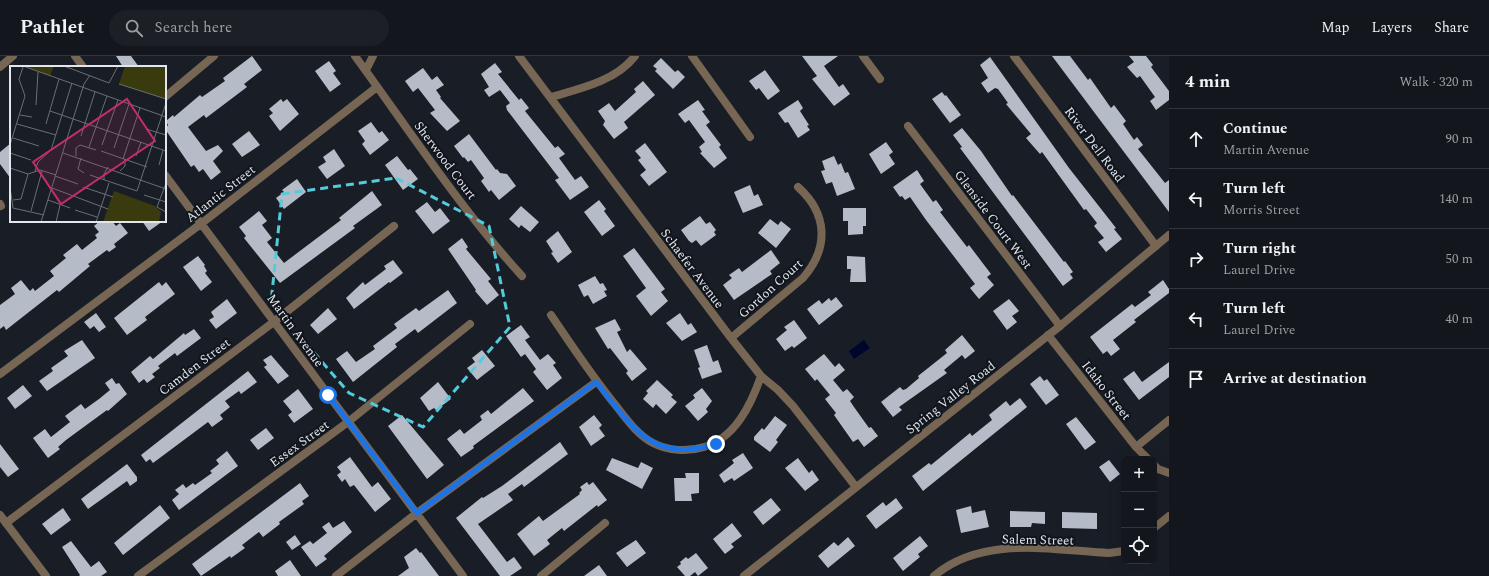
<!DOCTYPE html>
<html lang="en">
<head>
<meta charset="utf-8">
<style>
  :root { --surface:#13161c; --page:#1c1f25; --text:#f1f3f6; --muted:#9d9fa3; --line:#32353b }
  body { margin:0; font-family:Spectral,serif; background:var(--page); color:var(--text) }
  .controls { position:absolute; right:12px; bottom:12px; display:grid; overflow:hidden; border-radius:8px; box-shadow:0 4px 16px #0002 }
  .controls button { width:36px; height:36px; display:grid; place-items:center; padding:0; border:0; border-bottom:1px solid var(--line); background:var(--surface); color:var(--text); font:20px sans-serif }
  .stop { position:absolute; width:12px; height:12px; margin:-9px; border:3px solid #1a73e8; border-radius:50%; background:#fff }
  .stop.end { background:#1a73e8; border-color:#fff; box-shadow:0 1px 4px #0008 }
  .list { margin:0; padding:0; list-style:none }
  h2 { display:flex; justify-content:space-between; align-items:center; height:52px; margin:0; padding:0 16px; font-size:17px }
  h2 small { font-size:13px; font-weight:400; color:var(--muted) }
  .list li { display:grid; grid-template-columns:26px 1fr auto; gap:12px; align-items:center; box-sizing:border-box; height:60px; padding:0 16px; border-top:1px solid var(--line) }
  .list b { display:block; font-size:15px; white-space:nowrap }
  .list p { margin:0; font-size:13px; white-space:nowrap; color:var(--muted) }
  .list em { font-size:13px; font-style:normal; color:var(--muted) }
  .icon { flex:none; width:22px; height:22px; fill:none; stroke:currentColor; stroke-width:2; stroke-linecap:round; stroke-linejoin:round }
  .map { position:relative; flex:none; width:1169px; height:520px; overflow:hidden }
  header { display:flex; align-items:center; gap:24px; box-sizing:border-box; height:56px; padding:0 20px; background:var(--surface); border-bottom:1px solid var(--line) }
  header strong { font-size:19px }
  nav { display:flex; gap:22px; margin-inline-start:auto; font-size:14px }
  .search { width:280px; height:36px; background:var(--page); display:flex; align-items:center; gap:10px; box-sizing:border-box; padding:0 14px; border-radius:22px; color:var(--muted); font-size:15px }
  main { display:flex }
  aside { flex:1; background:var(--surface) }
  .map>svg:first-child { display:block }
</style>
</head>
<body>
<header>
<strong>Pathlet</strong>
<div class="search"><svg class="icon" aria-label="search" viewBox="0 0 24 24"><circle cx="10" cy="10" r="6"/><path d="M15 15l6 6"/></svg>Search here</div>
<nav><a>Map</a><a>Layers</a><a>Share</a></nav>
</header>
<main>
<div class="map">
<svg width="1169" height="520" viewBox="0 0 1169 520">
  <rect width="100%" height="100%" fill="#191e26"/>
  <path fill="#00052b" d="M864,284L870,292L854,303L849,295Z"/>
  <path fill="#b6bcc7" d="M116,0H131L139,11H123Z
    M252,0L262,14L244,28L247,31L206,62L204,59L188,71L206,95L218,89L223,95L213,105L221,116L211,124L203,113L199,116L194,109L191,111L165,73L168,69L166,65L173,59L174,61L200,39L202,41L225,25L223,22Z
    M802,0H838L824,10L839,31L843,28L850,38L834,50L812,23L817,20Z
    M1052,0H1070L1088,24L1090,22L1111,52L1114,49L1126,65L1123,68L1134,84L1137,81L1143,89L1138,93L1165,127L1169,124V156Z
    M1129,0H1146L1153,9L1151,11L1169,35V44L1156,54L1150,45L1155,41L1140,20L1137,22L1127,11L1134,6Z
    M990,1L1069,112L1116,172L1114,173L1122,183L1106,196L1098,186L1104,182L1094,170L1097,167L1086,153L1084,154L1042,96L1040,98L1026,82L1031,78L1006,48L1008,47L998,33L995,32L988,37L981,27L988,22L980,9Z
    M661,2L675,16L678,14L685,21L673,33L655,15L657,13L653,10Z
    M329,5L336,15L333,17L341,28L330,36L315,15Z
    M495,7L502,16L498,18L519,44L521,42L529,52L525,55L555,92L558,90L565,98L559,102L575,124L581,120L589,131L570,144L555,124L559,122L507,54L506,50L510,47L500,34L489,41L484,34L489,31L481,18Z
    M423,12L432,24L437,20L444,29L436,34L441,41L440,42L460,65L447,75L430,57L435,54L418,32L413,36L405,25Z
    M765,14L780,35L768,44L759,32L756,34L749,25Z
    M643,25L655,39L624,66L628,72L614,83L603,69L605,65L598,55L609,47L615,55L636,36L634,33Z
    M942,36L945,40L946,39L961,59L950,67L932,43Z
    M281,43L283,46L287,43L299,58L280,75L269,60L273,57L269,53Z
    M698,44L705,54L702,55L710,66L706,69L721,89L719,91L727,102L714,112L700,97L702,96L699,91L705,86L689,64L685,67L678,58Z
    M798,44L803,52L800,55L809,69L807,70L810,74L798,82L788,66L785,67L778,57Z
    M371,66L379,77L382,75L389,84L370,99L362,88L365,85L358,75Z
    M962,72L981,95L1012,140L1013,139L1064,206L1065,205L1073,216L1070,218L1073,222L1063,230L960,92L962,91L953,79Z
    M249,75L260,89L242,101L232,88Z
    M469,78L496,114L497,113L500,117L507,118L516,130L499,144L491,134L489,136L481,125L484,122L471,104L468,106L464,101L463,102L454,90Z
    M886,86L893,96L889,99L895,108L881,118L869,98Z
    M11,87V123L0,108V96Z
    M645,87L667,116L649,130L640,119L646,114L638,104L641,102L635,95Z
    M334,93L345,110L327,123L318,111L326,106L323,101Z
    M397,100L408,114L410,113L418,123L403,134L385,109Z
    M834,100L838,109L841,107L845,117L848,116L855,133L837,140L832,126L826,128L821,115L825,114L822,105Z
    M917,114L924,125L920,128L933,146L936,144L943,154L940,156L967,191L969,189L991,218L987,221L994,229L979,243L970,232L975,228L926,164L910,141L905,144L902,140L900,141L893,131Z
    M297,123L306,136L284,153L276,142L284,136L282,134Z
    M750,129L754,140L758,138L763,149L743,157L734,136Z
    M372,135L382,149L353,170L355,172L280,227L244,182L246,180L239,171L259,155L267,165L262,169L272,182L267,186L284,207L341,164L339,162Z
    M599,144L606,153L604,155L615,170L602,180L584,156Z
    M427,146L435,156L440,152L450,165L433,178L415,155Z
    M521,150L539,166L530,176L521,169L519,172L509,163Z
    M843,152H866V170H863V178L848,179V165H843Z
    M700,160L706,168L710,166L716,174L714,176L716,179L701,190L696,184L692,187L689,185L681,174Z
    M770,163L778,169L781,165L791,173L776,192L758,177Z
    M100,165H112L116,170L120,167L128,177L114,188L116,191L109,196L107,194L88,208L90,210L59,236L57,234L6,274L4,270L0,273V249L15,238L11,232L21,224L30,235L33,232L35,235L54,220L50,215L66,202L63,199L77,188L82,194L97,182L95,179L99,176L94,170Z
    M142,165H163L149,175Z
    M558,175L572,196L558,207L551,197L553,196L546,185Z
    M462,182L468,191L466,193L491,223L488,225L499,239L487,249L475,235L476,234L448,193Z
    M634,192L665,233L661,236L668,245L651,260L636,240L646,232L623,200Z
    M771,194L780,207L770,215L772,218L734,244L723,229L732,222L729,219L739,212L742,216Z
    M198,200L205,209L204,210L207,215L205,217L212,226L201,235L183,211Z
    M847,200L865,201L866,226H850L851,213H847Z
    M393,204L403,217L390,227L389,226L354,253L346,242L363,226L365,229L386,213L384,210Z
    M595,220L600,228L603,227L607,234L604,235L607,240L593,248L588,239L584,241L578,229Z
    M1163,224L1169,233V237L1134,264L1136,266L1113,284L1120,293L1111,300L1107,295L1103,298L1090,281L1132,248L1135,251L1151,239L1148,236Z
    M159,226L162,230L166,226L175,238L145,261L147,264L127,279L114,262Z
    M448,234L457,247L418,277L415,273L395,288L397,291L353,326L336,303L347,295L356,306L375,293L373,290L397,272L394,268L416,252L419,255Z
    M836,241L843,250L819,269L807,253L819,244L822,248L829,242L831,245Z
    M227,243L237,257L216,273L209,264L214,261L211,256Z
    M1009,243L1019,255L1012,260L1017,266L1007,274L993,255Z
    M328,252L337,263L318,278L310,269Z
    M96,257L106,271L99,276L94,270L90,273L84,266Z
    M680,257L688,269L691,267L697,276L682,285L666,267Z
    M615,263L621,274L617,276L627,296L630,293L647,313L632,325L626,317L628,315L610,292L608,293L595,272Z
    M794,264L807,282L794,292L792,290L785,295L776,283L787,274L784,271Z
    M521,269L530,281L525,284L540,304L548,298L556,307L553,309L562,322L547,334L533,316L536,313L525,298L521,301L506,280Z
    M194,273L201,282L177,300L175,297L158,310L160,312L152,318L155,321L147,327L144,323L139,327L131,316L150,300L153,303L184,277L185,279Z
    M962,279L975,295L965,303L962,299L944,314L947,317L899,351L902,354L893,361L881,346L900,331L903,334L906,333L919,322L918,320L947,297L945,294Z
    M82,284L95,302L47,335L39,325L53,315L51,312L68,300L64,295Z
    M707,289L713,306L718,304L722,316L702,323L698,312L700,311L694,294Z
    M482,294L495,310L477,324L467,312L475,306L472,302Z
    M824,298L835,311L839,307L845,314L833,324L843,336L847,333L854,341L850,345L854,351L869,372L871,371L878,380L864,391L858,383L853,386L834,359L836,357L825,343L830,339L817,323L815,325L805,313Z
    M271,299L289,320L278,328L264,311L267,309L263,304Z
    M1169,306V321L1139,344L1123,323L1134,315L1142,326Z
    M248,315L257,326L241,338L239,335L225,345L230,351L220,359L223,363L212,371L208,366L153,407L150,403L146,406L141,399Z
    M1040,320L1044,325L1047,323L1059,339L1046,349L1030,328Z
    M112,322L116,328L119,327L127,338L108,355L107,354L66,384L58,391L60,393L48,402L33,382L45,373L51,381L70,366L65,360L81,348L85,353L99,343L110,334L105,327Z
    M657,324L673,339L671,341L677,346L666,358L656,348L653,352L643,343L648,337L646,335Z
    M438,326L451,343L436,354L434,352L429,355L420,342Z
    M23,329L32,340L15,353L7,342Z
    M523,332L534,345L473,390L474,392L461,401L447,383L460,373L464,378L482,364L480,360L488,354L491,358Z
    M702,332L712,345L706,353L708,356L698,365L685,350L695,342L693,339Z
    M298,333L313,353L294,367L288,359L292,356L283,345Z
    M1020,342L1027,351L923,435L912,420L929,407L931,409L970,377L972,380L992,364L989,359L1006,345L1010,350Z
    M402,359L444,409L427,423L388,370Z
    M594,359L602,369L599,372L605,380L591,390L579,371Z
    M775,360L787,369L776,384L778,386L770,396L754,384V381L762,372L764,374Z
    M1076,361L1096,386L1085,394L1066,368Z
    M266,372L274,382L258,394L250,384Z
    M560,386L568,398L524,431L522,428L508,438L513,444L478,468L507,506L514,501L522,512L510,520H500L456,462L482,441L483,442L502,430Z
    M0,388L19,413L8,421L0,411Z
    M227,395L238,410L179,454L172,444L179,438L175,434L183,428L186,432L193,427L195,429L212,417L210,415L219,408L216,404Z
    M743,397L753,412L734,425L732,422L724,427L719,419L734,407L732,404Z
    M350,401L372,431L378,426L391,443L375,456L354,429L350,431L345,423L342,426L337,419L341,416L337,411Z
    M612,402L638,412L641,406L653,412L642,433L606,414Z
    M798,402L809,417L812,414L819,424L805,435L785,412Z
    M1109,404L1120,418L1110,426L1099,411Z
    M127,408L137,421V425L130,430L127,425L88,453L81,443Z
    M685,417H699V437L691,438L692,445H675L674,422H686Z
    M587,426L589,429L593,426L607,444L598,451L597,449L564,475L562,472L547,484L550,488L534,500L517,478L539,460L543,465L580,438L579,437L582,434L580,431Z
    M300,427L309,440L302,445L304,448L279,466L280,468L263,481L259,476L242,489L245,492L231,502L230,500L201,520L192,508Z
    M771,442L781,454L763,469L753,456Z
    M896,442L903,452L876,473L866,460L883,446L886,450Z
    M160,449L170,462L123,499L114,487Z
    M971,450L972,457L985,454L989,471L961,477L956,454Z
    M63,452L71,464L51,479L42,468Z
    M1010,455L1045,456V468L1032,467L1031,471H1010Z
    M1062,456L1097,457V473L1062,472Z
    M344,465L352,476L324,500L327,503L316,511L301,491L310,485L313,488L327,477L322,471L329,466L333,472Z
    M732,467L742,480L731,488L734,491L725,498L713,483Z
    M295,479L301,488L292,494L286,486Z
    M920,480L928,490L918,498L920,501L903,515L893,502Z
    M848,481L855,490L828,512L818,500L834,486L838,490Z
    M636,484L646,497L627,511L616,497Z
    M71,485L91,511L99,505L107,516L101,520H79L80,519L62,491Z
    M416,492L420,497L421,496L439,520H398L409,512L404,501Z
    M696,497L708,512L698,520L695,516L690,520H685L677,511L681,508L680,506L686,501L688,503Z
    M290,504L301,520H278L275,515Z
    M599,509L607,520H584Z"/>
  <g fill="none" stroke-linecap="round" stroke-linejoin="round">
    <path stroke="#776653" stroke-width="8" d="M75,0L83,11
      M355,0C409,74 460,152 522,220
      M519,0L731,282L761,320L778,334L793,350L856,431
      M692,0L750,81
      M863,0L880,23
      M1014,0L1156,190
      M0,11L13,0
      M366,14L373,0
      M165,41L214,0
      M551,41C579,33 616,25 635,0
      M908,70L1060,270
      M165,119L463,520
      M0,148L1,150
      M551,259C572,290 593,322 617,351C627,364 638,379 653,387C668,395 688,396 704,391C735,382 751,349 761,320
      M1048,279L1136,391L1148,403
      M731,282L803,222C829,192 828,158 798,131
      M0,318L202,167L377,31
      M1136,391L1169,364
      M1154,409L1158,413L1169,417
      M6,467L275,265L394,170
      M1154,472L1169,460
      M138,520L348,366L470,268
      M336,520L417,457L596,326
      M541,520L605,467
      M934,520C982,479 1052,494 1109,497L1124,495"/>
    <path stroke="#776653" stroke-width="8" d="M0,459L46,520
      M744,520L1060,270L1169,179"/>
  </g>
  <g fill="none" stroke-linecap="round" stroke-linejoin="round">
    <path stroke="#1a73e8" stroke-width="5" d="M328,339L417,457L596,326C633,371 651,408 716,388"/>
  </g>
  <path fill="none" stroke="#53cbdb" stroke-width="3" stroke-dasharray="8 5" stroke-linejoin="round" d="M396,122L489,170L510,271L423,371L349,337L271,247L282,138Z"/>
  <g text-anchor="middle" stroke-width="4" stroke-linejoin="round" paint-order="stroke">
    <g font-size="13" fill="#e3e6ec" stroke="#10151c">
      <text transform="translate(1095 88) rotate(53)" y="5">River Dell Road</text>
      <text transform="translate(446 104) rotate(53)" y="5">Sherwood Court</text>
      <text transform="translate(220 137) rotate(-38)" y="5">Atlantic Street</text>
      <text transform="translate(994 163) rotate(53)" y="5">Glenside Court West</text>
      <text transform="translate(693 212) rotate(53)" y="5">Schaefer Avenue</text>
      <text transform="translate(770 232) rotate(-42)" y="5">Gordon Court</text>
      <text transform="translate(296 274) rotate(54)" y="5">Martin Avenue</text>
      <text transform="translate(194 310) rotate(-37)" y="5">Camden Street</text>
      <text transform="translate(1107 334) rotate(52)" y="5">Idaho Street</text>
      <text transform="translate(950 341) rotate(-38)" y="5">Spring Valley Road</text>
      <text transform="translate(299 387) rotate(-36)" y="5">Essex Street</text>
      <text transform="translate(1038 483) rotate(1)" y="5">Salem Street</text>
    </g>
  </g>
  <g transform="translate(10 10)">
    <rect width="156" height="156" fill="#191e26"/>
    <path d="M13,0H44L40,10ZM115,0H156V33L109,18ZM104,125L145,140L151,146L149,156H93Z" fill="#393a0e"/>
    <path fill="none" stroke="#6a6e75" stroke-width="1" d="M13,0L156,51M54,0L99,17L108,0M109,18L156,33M26,39L28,6M40,45L156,85M10,49L22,51M7,58L46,69M36,58L49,13M136,63L156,69M71,70L85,26M3,72L29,80M0,79L15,30L9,13L13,1M92,79L108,34M79,81L97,30M104,82L119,38M91,85L137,101M0,87L21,94M53,87L156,123M66,90V82L70,79L86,84M126,90L131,76M71,92L68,103L74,107M113,93L130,42M149,99L153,84M0,102L18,108L30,104L46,109M25,105L28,96L41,84L62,17M110,105L115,100V93M80,109L127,125L156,37M45,110L68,118M94,114V108L98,101M156,117L147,141L156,146M0,121L3,142L34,149M73,121L103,131M42,122L98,143M134,129L156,136M3,134L11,133L18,108M38,134L60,142M65,144L87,151M21,145L32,105M31,156L74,18L80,9M46,156L50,139M86,156L99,117"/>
    <path fill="#c52d6a" fill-opacity="0.15" stroke="#c52d6a" stroke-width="2" d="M117,33L145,75L51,138L23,96Z"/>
    <rect width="156" height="156" fill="none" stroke="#e3e6ec" stroke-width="2"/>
  </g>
</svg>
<div class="controls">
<button>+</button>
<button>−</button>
<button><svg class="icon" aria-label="locate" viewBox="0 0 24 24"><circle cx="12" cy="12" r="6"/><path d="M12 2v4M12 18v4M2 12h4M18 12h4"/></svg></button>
</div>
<div class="stop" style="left:328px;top:339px"></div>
<div class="stop end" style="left:716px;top:388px"></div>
</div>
<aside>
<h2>4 min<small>Walk · 320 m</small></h2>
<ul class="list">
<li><svg class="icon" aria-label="ahead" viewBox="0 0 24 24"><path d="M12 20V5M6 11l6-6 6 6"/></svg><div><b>Continue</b><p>Martin Avenue</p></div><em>90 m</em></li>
<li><svg class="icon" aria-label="left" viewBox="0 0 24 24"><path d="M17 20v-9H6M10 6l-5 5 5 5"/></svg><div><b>Turn left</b><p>Morris Street</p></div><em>140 m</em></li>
<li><svg class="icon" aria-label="right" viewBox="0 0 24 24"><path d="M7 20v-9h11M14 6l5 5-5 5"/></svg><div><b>Turn right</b><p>Laurel Drive</p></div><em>50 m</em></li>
<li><svg class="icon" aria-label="left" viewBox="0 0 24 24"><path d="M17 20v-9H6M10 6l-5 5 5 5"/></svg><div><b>Turn left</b><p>Laurel Drive</p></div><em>40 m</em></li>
<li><svg class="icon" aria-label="arrive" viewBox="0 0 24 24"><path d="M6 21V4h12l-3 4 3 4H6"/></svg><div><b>Arrive at destination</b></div></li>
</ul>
</aside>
</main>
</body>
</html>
